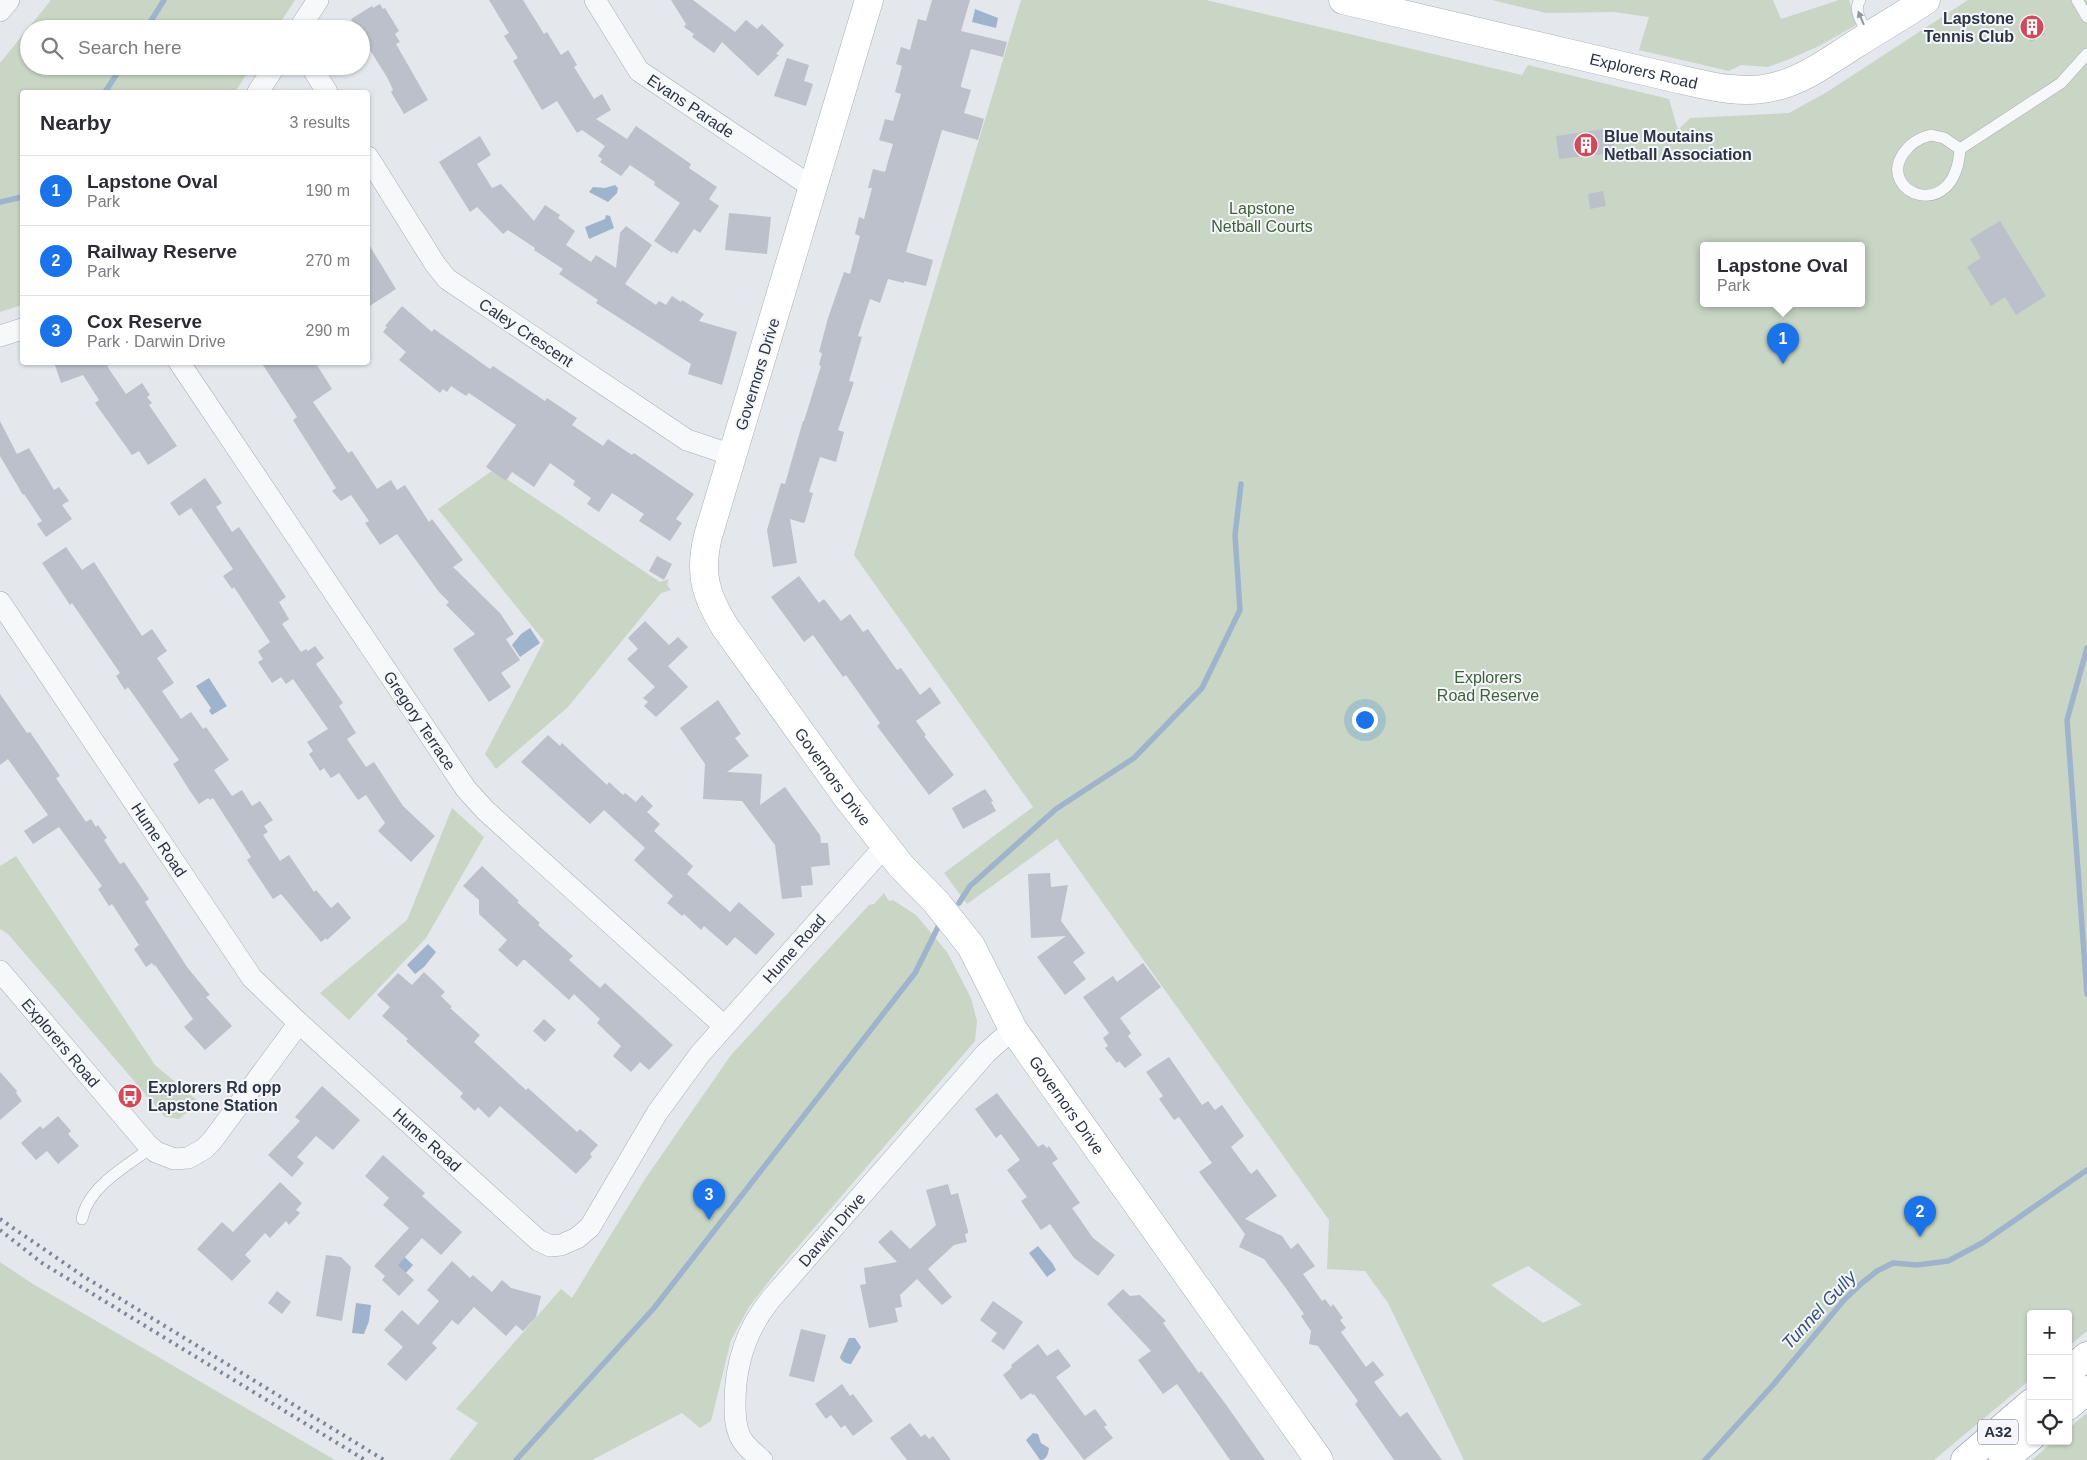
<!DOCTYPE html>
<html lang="en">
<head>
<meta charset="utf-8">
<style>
  :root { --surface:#fff; --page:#f2f2f3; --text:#2b2b33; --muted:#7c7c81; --line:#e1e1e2; --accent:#1a73e8 }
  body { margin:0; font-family:Helvetica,sans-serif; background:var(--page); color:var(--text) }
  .controls { position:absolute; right:15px; bottom:15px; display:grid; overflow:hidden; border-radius:5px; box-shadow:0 1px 4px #0004 }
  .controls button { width:45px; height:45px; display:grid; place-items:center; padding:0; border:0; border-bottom:1px solid var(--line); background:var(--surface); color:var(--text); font:25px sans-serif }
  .you { position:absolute; left:1364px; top:719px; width:18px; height:18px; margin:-12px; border:4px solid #fff; border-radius:50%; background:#1a73e8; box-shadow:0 0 0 8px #1a73e833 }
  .badge { display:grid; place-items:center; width:32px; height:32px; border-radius:50%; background:var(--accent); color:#fff; font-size:16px; font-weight:700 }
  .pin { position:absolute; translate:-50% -41px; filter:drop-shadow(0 1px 2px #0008) }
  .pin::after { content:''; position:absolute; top:26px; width:18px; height:15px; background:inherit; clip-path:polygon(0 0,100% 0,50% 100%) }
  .popup { position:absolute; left:1700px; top:242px; width:165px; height:65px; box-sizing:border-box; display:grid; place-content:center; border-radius:5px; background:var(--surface); filter:drop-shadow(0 1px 4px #0005); font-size:16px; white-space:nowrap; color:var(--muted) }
  .popup b { font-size:19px; color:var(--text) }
  .popup::after { content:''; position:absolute; left:50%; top:100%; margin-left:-10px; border:10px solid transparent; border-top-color:var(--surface) }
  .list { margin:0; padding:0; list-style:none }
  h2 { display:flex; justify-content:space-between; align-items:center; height:65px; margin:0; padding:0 20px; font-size:21px }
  h2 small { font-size:16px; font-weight:400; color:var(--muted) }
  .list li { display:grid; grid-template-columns:32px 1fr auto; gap:15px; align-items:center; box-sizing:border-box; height:70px; padding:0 20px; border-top:1px solid var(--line) }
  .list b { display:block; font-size:19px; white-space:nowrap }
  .list p { margin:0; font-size:16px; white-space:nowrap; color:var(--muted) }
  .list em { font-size:16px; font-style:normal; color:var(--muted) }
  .icon { flex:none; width:28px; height:28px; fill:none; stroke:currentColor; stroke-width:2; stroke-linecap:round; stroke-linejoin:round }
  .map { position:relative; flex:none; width:2087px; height:1460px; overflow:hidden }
  .search { position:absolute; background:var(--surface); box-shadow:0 1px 4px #0004; left:20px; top:20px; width:350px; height:55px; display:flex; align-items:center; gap:12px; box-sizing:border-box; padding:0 18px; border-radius:28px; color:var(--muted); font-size:19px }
  .panel { position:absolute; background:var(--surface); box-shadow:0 1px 4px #0004; left:20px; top:90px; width:350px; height:275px; border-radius:5px }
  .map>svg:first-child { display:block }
</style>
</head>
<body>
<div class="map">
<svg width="2087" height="1460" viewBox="0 0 2087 1460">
  <rect width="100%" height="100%" fill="#e4e7ec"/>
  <path fill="#c9d6c5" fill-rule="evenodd" d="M51,0H295L276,29H29V66H252L235,92H22V305L0,312V63Z
    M1021,0H1206L1522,75L1528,65L1669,99L1677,127L1679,129L1690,118L1789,113L1827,92L1968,0H2087V1331L2068,1347V1314H2031V1379L1934,1460H1464L1388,1303L1365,1271L1327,1269L1329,1220L1057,839L967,904L944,873L1033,807L854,555ZM1704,245H1862V303H1704ZM1528,1266L1581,1304V1305L1543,1323L1491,1285Z
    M1492,0H1773L1781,19L1839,0H1849L1856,25L1819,46L1787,60L1768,67L1741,65L1729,71L1639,50L1649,17L1614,12L1546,13Z
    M493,470L660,582L669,579L667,585L671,590L661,593L568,707L496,769L485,754L544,641L438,509Z
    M452,808L484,837L426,938L349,1020L320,993L407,920Z
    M16,856L155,1065L199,1102L179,1119L165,1117L8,934L0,929V866Z
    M884,893L889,901L893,900L916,915L947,952L971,998L977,1021L975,1041L777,1271L749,1307L731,1340L711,1421L700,1428L682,1413L592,1460H449L478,1423L456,1409L561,1289L572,1298L645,1179L731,1055L869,905L874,904Z
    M0,1262L33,1284L335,1460H0Z
    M2087,1413V1460H2032L2054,1441H2068V1429Z"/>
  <path fill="#9fb4cc" d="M975,9L998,18L996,28L972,22Z
    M615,185L618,188L617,193L608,202L589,192L593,187L605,188Z
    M606,215L610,216L614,228L589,239L585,227L605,219Z
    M530,628L540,643L520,657L512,645L521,634Z
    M209,678L227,706L212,715L209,711L211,708L196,686Z
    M428,944L436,952L424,967L415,974L407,965Z
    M1038,1246L1053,1264L1056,1270L1047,1277L1029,1253Z
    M394,1247L413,1265L403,1276L384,1258Z
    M356,1303L371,1305L369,1321L364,1334L352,1333Z
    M849,1338H855L861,1347L851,1364C846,1364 841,1361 840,1357Z
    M1033,1433L1038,1434L1041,1443L1049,1448C1048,1454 1047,1460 1040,1460L1026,1440Z"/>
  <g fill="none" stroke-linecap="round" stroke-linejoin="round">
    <path stroke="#9fb4cc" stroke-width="5.5" d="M146,29L164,0
      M105,92L122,66
      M0,202L22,197
      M2087,648L2067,720L2087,994
      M959,903L970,886L1056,809L1134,758L1202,688L1240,610L1235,535L1241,484
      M516,1460L654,1308L915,973L938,927
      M1705,1460L1773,1385L1844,1300L1862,1283L1877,1271L1893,1263L1917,1265L1948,1261L1982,1243L2087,1170"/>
  </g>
  <path fill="#bbc0ca" d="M489,0H523L544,34L547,32L561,55L568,50L577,65L574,67L594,99L602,94L611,110L596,119L627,139L636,126L691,164L689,168L717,187L709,199L719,206L700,233L694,229L677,254L673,251L672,253L654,241L680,203L654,185L655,182L630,165L621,176L600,162L602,159L598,156L605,146L582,130L577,133L557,101L542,110L513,61L518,58L504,36L509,33Z
    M671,0H693L735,32L746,20L757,29L762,24L784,45L776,54L779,55L758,76L722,42L714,53L692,37L694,34L684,27L686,24Z
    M932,0H970L961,31L1007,42L1003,57L971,49L961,85V87L971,90L964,113L984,119L978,140L942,130L906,252L933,260L926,286L904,281V283L888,279L880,303L870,299L858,336L862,337L849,381L854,382L838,430L844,432L836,462L820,457L809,492L813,493L805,522L803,523L790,519L797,563L773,567L767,530L781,483L785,484L803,421H804L821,366L819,365L822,353L819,352L828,318L844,272L850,274L860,236L855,234L859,217L864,219L872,188H868L873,169L885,172L893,144L879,140L885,119L893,121L901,94L895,92L902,66L896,64L901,47L910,50L918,19L926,21Z
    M380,4L383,9L385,8L399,31L395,34L400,42L396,44L428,100L404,114L391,92L393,90L387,77L361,36V29H357L351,19L372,6L373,8Z
    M2033,15L2045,34L2031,42L2020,24Z
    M787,58L809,65L804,81L813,84L806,106L774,96Z
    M1612,128L1615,151L1613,153L1559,159L1556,136Z
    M480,136L491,155L477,164L492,188L501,184L534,221L545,205L560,215L558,218L575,231L566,245L591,262L596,255L616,268L620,233L626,226L652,245L625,284L656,305L659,301L666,305L672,296L681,302L682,300L704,314L699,321L737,332L722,385L688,374L691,364L596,303L598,300L559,274L563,269L534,250L535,248L508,230L503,234L477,207L470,212L439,162Z
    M1603,191L1606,206L1590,209L1588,194Z
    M729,213L771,217L767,254L725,250Z
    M2000,221L2046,296L2016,315L2005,297L1991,306L1967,267L1981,258L1970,239Z
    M368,243L396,289L368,307Z
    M402,306L432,332L434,329L490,369L493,366L545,401L547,398L577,418L572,425L603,446L608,439L632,455L634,453L694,494L676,519L682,523L670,541L639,521L644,514L612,493L599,512L587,504L591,498L573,485L575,481L550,463L534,487L512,472L506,481L486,467L516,425L469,393L466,396L451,386L447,392L443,389L440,393L399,360L406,352L383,332L387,327L385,326Z
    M54,362H112V364L107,366L126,394L142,383L150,395L147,397L152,403L149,405L177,446L148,465L139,451L132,455L95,403L99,400L83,375L61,383Z
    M261,362H315L332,389L313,402L348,453L352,451L377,489L391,480L397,490L405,485L429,522L432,519L463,560L453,567L500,613L514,634L506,639L520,660L501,673L511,687L489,702L453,649L475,634L446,605L449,602L439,592L397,534L380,545L365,523L369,521L351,495L341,501L332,491L336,488L293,420L297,417Z
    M0,421L17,454L29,448L54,490L59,487L69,501L62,505L72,519L46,537L37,524L42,521L24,494L23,495L0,456Z
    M205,478L222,503L216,507L232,532L239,527L286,597L279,602L289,619L282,624L301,652L306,649L308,651L315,646L324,658L316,664L343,703L339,706L356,733L347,739L366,767L374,762L403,806L435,836L411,862L378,831L385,823L366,795L358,800L339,773L331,778L324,768L320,771L309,754L313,751L307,742L328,729L293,679L286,684L281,677L272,683L258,662L263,659L258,651L270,642L234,587L232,589L223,576L233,569L191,508L179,516L170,503Z
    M66,547L82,570L94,562L142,636L152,629L167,651L157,658L174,683L162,691L181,719L191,712L203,729L206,727L229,760L214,770L232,796L242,790L252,806L260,801L273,820L264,826L268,832L263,835L280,861L289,855L314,892L316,890L331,908L338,902L351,918L327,940L326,938L321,942L281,894L273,899L247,860L251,857L213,798L210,800L208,798L199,804L190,791L173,764L179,760L128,687L125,690L116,676L120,673L72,603L70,605L42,563Z
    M657,556L672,564L664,580L649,571Z
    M799,576L819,603L824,599L841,621L850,614L863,632L868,629L897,670L901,668L920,695L930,687L941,703L916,721L926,735L924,736L954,775L929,795L877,726L880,723L846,675L843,677L813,635L804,642L771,597Z
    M645,621L669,645L678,637L688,647L668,666L688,687L656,717L644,706L648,702L643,698L655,687L627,659L638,649L628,638Z
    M0,694L27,733L30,732L60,776L56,778L86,822L91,819L96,827L98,825L107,838L104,840L120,864L124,862L149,899L145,902L187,967L210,995L206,997L232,1026L205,1050L184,1027L193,1019L155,965L154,966L152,963L146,967L134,949L139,945L112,904L109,906L98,889L102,886L59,827L33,844L24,831L48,815L8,759L0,765Z
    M718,700L741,734L735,738L749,756L727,772L762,774L760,805L785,787L820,835L821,843H828L830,865L811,867L813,885L801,886L802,897L782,899L775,845L742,801L703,799L705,764L680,728Z
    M548,735L560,746L562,743L607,785L609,782L623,795L625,793L636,802L642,795L653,806L647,812L660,824L654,831L693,866L687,874L730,912L739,902L775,934L756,955L735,937L727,946L704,926L701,930L684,914L682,916L667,903L673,896L634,860L645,848L604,810L590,824L521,762Z
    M985,789L993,801L991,802L996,811L963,829L952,808Z
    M482,866L519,901L517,902L540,923L538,925L573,956L569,960L600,988L605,983L673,1045L649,1070L640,1062L631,1072L613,1056L621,1046L597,1023L600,1019L574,994L569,1000L525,960H523L517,967L498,950L507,940L479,914V900L463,886Z
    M1050,873L1051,887L1068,885L1061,921L1085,953L1073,962L1086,979L1065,995L1037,957L1066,936L1031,938L1028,874Z
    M1143,963L1161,987L1120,1018L1131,1033L1128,1036L1142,1055L1125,1068L1119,1061L1117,1063L1105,1048L1108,1046L1103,1038L1109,1033L1083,997L1113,976L1117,982Z
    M424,972L445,992L441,996L452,1007L450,1008L480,1035L474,1042L526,1090L528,1088L577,1132L580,1129L598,1145L590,1154L592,1157L576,1174L500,1106L489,1118L478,1107L475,1111L460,1097L463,1093L406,1041L408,1039L382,1016L390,1007L377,995L398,973L412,985Z
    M544,1019L556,1030L545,1042L533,1031Z
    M1169,1057L1202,1105L1208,1101L1215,1110L1222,1105L1244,1136L1231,1147L1251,1174L1257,1169L1277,1196L1245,1219L1282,1236L1291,1249L1298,1243L1315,1266L1303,1274L1322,1301L1325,1299L1331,1307L1333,1304L1343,1318L1340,1320L1346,1328L1341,1332L1366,1367L1373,1361L1384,1375L1374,1382L1400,1417L1407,1412L1442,1460H1394L1355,1404L1358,1401L1318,1346L1309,1344L1311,1331L1301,1316L1304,1314L1285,1287L1264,1259L1239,1247L1245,1234L1199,1172L1212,1163L1179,1117L1174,1120L1159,1099L1163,1096L1146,1072Z
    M0,1072L17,1091L16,1093L22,1101L0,1120Z
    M322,1086L360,1120L333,1150L316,1136L297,1157L304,1163L292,1177L268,1155L300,1121L295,1117Z
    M997,1093L1038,1147L1043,1144L1047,1148L1049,1146L1058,1159L1052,1163L1080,1203L1072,1208L1093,1238L1115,1255L1098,1276L1074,1258L1050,1224L1041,1230L1021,1201L1027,1197L1007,1170L1020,1160L1001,1134L996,1138L975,1109Z
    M58,1116L71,1131L68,1134L79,1146L58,1164L47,1151L36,1160L21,1143L40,1126L43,1129Z
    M383,1155L425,1193L422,1196L462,1232L441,1255L422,1238L398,1265L414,1280L399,1296L382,1280L385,1276L374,1266L409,1228L383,1205L389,1198L365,1176Z
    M280,1182L302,1203L296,1210L300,1213L289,1225L286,1221L270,1238L265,1233L245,1255L251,1261L232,1281L197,1249L222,1222L233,1232Z
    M948,1184L951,1195L958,1193L968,1231V1233L965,1234L967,1242L954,1245L928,1269L952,1297L942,1305L917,1279L900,1295L902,1307L895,1308L898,1322L869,1328L860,1285L866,1284L864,1268L897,1262L878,1242L891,1230L910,1249L936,1225L926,1190Z
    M326,1255L341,1257L351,1267L342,1321L316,1316Z
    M452,1261L470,1278L473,1275L492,1292L502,1280L511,1288L541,1296L536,1317L523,1331L516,1325L506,1336L474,1307L458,1325L452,1320L432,1343L437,1348L406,1381L387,1364L403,1347L384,1330L402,1310L418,1325L439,1301L427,1290Z
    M1123,1289L1130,1296L1140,1295L1166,1321L1163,1323L1199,1373L1201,1371L1227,1406L1265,1460H1230L1177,1384L1163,1394L1138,1360L1151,1351L1107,1304Z
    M277,1291L291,1302L282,1314L268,1303Z
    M993,1301L1023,1322L1004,1350L991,1341L997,1333L980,1320Z
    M801,1329L826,1335L814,1382L789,1376Z
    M1038,1344L1047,1356L1058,1349L1071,1366L1056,1377L1085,1416L1095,1409L1107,1425L1104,1427L1113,1438L1084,1460L1034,1394L1032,1395L1031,1393L1021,1400L1003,1375L1009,1370L1012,1367L1011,1365Z
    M842,1384L850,1396L853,1394L873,1421L853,1436L845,1425L841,1428L831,1415L826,1419L815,1404Z
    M910,1423L921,1437L925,1434L929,1439L933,1436L951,1460H907L890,1438Z"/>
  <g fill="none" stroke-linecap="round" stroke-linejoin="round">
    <defs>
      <path id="lane" d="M1860,0C1852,11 1864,26 1870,35
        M2077,0L2087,17
        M1931,135L1944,138L1960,149C1955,225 1877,193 1903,154C1910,143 1919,138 1931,135Z
        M1960,149L2061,83L2087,54
        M82,1219C88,1187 126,1166 151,1148"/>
      <g id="street">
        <path id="s1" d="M595,0L639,71L812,187"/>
        <path d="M0,11L9,0"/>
        <path d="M299,29L318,0"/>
        <path d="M311,66L327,92"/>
        <path d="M258,92L275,66"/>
        <path id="s2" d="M368,157L435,264L447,279L687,440L732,455"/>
        <path d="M0,336L22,329"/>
        <path id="s3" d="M179,362L466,789L485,810L724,1026"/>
        <path id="s4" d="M0,602L252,978L299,1023L538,1240L550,1246L561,1245L577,1238L590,1227L657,1113L700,1054L885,846"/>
        <path id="s5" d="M0,971L147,1144L156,1152L174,1159L188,1158L204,1149L212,1141L299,1023"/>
        <path id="s6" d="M762,1460C753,1452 743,1445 739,1434C735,1424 735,1414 735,1403C735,1365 746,1330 770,1300L986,1053L1013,1029"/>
      </g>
      <g id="secondary">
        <path id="s7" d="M869,0L708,536C699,573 705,595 725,627L847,797L901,866L936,902L971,946L1013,1029L1319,1460"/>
        <path id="s8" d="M1343,0L1674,78C1705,85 1741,95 1773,87C1802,81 1829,61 1854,45C1878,30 1902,16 1926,0"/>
      </g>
      <path id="highway" d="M2068,1372L2087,1356
        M2068,1406L2087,1390
        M1965,1460L2031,1403
        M2003,1460L2031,1437"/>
    </defs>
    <use href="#lane" stroke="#a9aeb7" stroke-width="12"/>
    <use href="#street" stroke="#a9aeb7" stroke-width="22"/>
    <use href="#secondary" stroke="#a9aeb7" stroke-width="29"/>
    <use href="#highway" stroke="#8b94a3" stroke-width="29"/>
    <use href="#lane" stroke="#f7f8fa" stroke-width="11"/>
    <use href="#street" stroke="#f7f8fa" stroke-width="21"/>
    <use href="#secondary" stroke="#fff" stroke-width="28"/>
    <use href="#highway" stroke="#fff" stroke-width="28"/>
    <path stroke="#7d8696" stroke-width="4" stroke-dasharray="2.5 5" stroke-linecap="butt" d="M0,1219L83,1276L384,1460
      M0,1230L42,1263L365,1460"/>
  </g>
  <defs><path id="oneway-solid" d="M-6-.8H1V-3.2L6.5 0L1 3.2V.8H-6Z" transform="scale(1.25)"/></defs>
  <use fill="#9196a0" href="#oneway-solid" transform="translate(1861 18) rotate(-113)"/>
  <defs>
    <symbol id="building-disc" viewBox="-11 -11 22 22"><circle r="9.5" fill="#d1495b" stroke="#f4f6f9"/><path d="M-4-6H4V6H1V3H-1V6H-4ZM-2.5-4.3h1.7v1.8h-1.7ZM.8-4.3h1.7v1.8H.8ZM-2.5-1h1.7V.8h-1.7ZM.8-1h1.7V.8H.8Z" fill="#fff"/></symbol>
    <symbol id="bus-disc" viewBox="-11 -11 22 22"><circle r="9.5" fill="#d1495b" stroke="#f4f6f9"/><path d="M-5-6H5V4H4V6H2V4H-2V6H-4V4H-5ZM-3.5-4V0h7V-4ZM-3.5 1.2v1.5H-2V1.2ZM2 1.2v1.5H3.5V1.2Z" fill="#fff"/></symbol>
  </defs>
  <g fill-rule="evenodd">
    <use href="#building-disc" x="2018" y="13" width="28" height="28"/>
    <use href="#building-disc" x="1572" y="131" width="28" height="28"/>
    <use href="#bus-disc" x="116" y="1082" width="28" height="28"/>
  </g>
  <g text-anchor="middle" stroke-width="4" stroke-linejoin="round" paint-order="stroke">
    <rect fill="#f4f6f9" stroke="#676e7b" stroke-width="1" x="1978" y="1419.5" width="40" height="25" rx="4"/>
    <g font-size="15" font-weight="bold" fill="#2b3445">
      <text x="1998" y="1437">A32</text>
    </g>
    <g font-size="16" font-weight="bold" fill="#2b3445" stroke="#f4f6f9" text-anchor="start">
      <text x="2014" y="24" text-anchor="end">Lapstone<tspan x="2014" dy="18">Tennis Club</tspan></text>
      <text x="1604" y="142">Blue Moutains<tspan x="1604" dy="18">Netball Association</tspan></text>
      <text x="148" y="1093">Explorers Rd opp<tspan x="148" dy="18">Lapstone Station</tspan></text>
    </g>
    <g font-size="16" fill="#2b3445" stroke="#f4f6f9">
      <text dy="6" stroke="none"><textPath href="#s8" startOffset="309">Explorers Road</textPath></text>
      <text dy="6" stroke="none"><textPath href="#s1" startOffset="146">Evans Parade</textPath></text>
      <text dy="6" stroke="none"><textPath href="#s2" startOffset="241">Caley Crescent</textPath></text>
      <text transform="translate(757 374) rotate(-73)" y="6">Governors Drive</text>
      <text dy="6" stroke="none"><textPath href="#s3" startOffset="432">Gregory Terrace</textPath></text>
      <text dy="6" stroke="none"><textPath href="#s7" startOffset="840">Governors Drive</textPath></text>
      <text dy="6" stroke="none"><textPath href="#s4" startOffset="286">Hume Road</textPath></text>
      <text dy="6" stroke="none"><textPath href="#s4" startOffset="1246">Hume Road</textPath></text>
      <text dy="6" stroke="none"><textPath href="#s5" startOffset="94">Explorers Road</textPath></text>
      <text dy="6" stroke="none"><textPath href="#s7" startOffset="1245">Governors Drive</textPath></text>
      <text dy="6" stroke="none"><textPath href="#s4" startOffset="691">Hume Road</textPath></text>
      <text dy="6" stroke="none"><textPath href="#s6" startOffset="271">Darwin Drive</textPath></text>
    </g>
    <g font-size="16" fill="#3f6138" stroke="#f4f6f9">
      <text x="1262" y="214">Lapstone<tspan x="1262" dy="18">Netball Courts</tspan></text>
      <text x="1488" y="683">Explorers<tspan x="1488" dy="18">Road Reserve</tspan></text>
    </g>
    <g font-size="18" font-style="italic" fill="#34527a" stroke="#f4f6f9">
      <text transform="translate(1819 1310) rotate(-47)" y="6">Tunnel Gully</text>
    </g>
  </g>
</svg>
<div class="controls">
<button>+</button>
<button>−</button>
<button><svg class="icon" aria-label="locate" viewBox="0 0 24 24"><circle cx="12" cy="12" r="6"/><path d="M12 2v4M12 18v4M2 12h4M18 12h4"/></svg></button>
</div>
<div class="you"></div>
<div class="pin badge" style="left:1783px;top:364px">1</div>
<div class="popup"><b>Lapstone Oval</b>Park</div>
<div class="pin badge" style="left:1920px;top:1237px">2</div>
<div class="pin badge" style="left:709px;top:1220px">3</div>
<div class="search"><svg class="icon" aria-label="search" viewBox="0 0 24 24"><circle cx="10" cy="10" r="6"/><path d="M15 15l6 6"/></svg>Search here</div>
<section class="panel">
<h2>Nearby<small>3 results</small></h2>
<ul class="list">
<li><span class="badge">1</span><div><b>Lapstone Oval</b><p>Park</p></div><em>190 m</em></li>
<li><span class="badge">2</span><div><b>Railway Reserve</b><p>Park</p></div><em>270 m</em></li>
<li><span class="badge">3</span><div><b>Cox Reserve</b><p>Park · Darwin Drive</p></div><em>290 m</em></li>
</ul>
</section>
</div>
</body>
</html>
